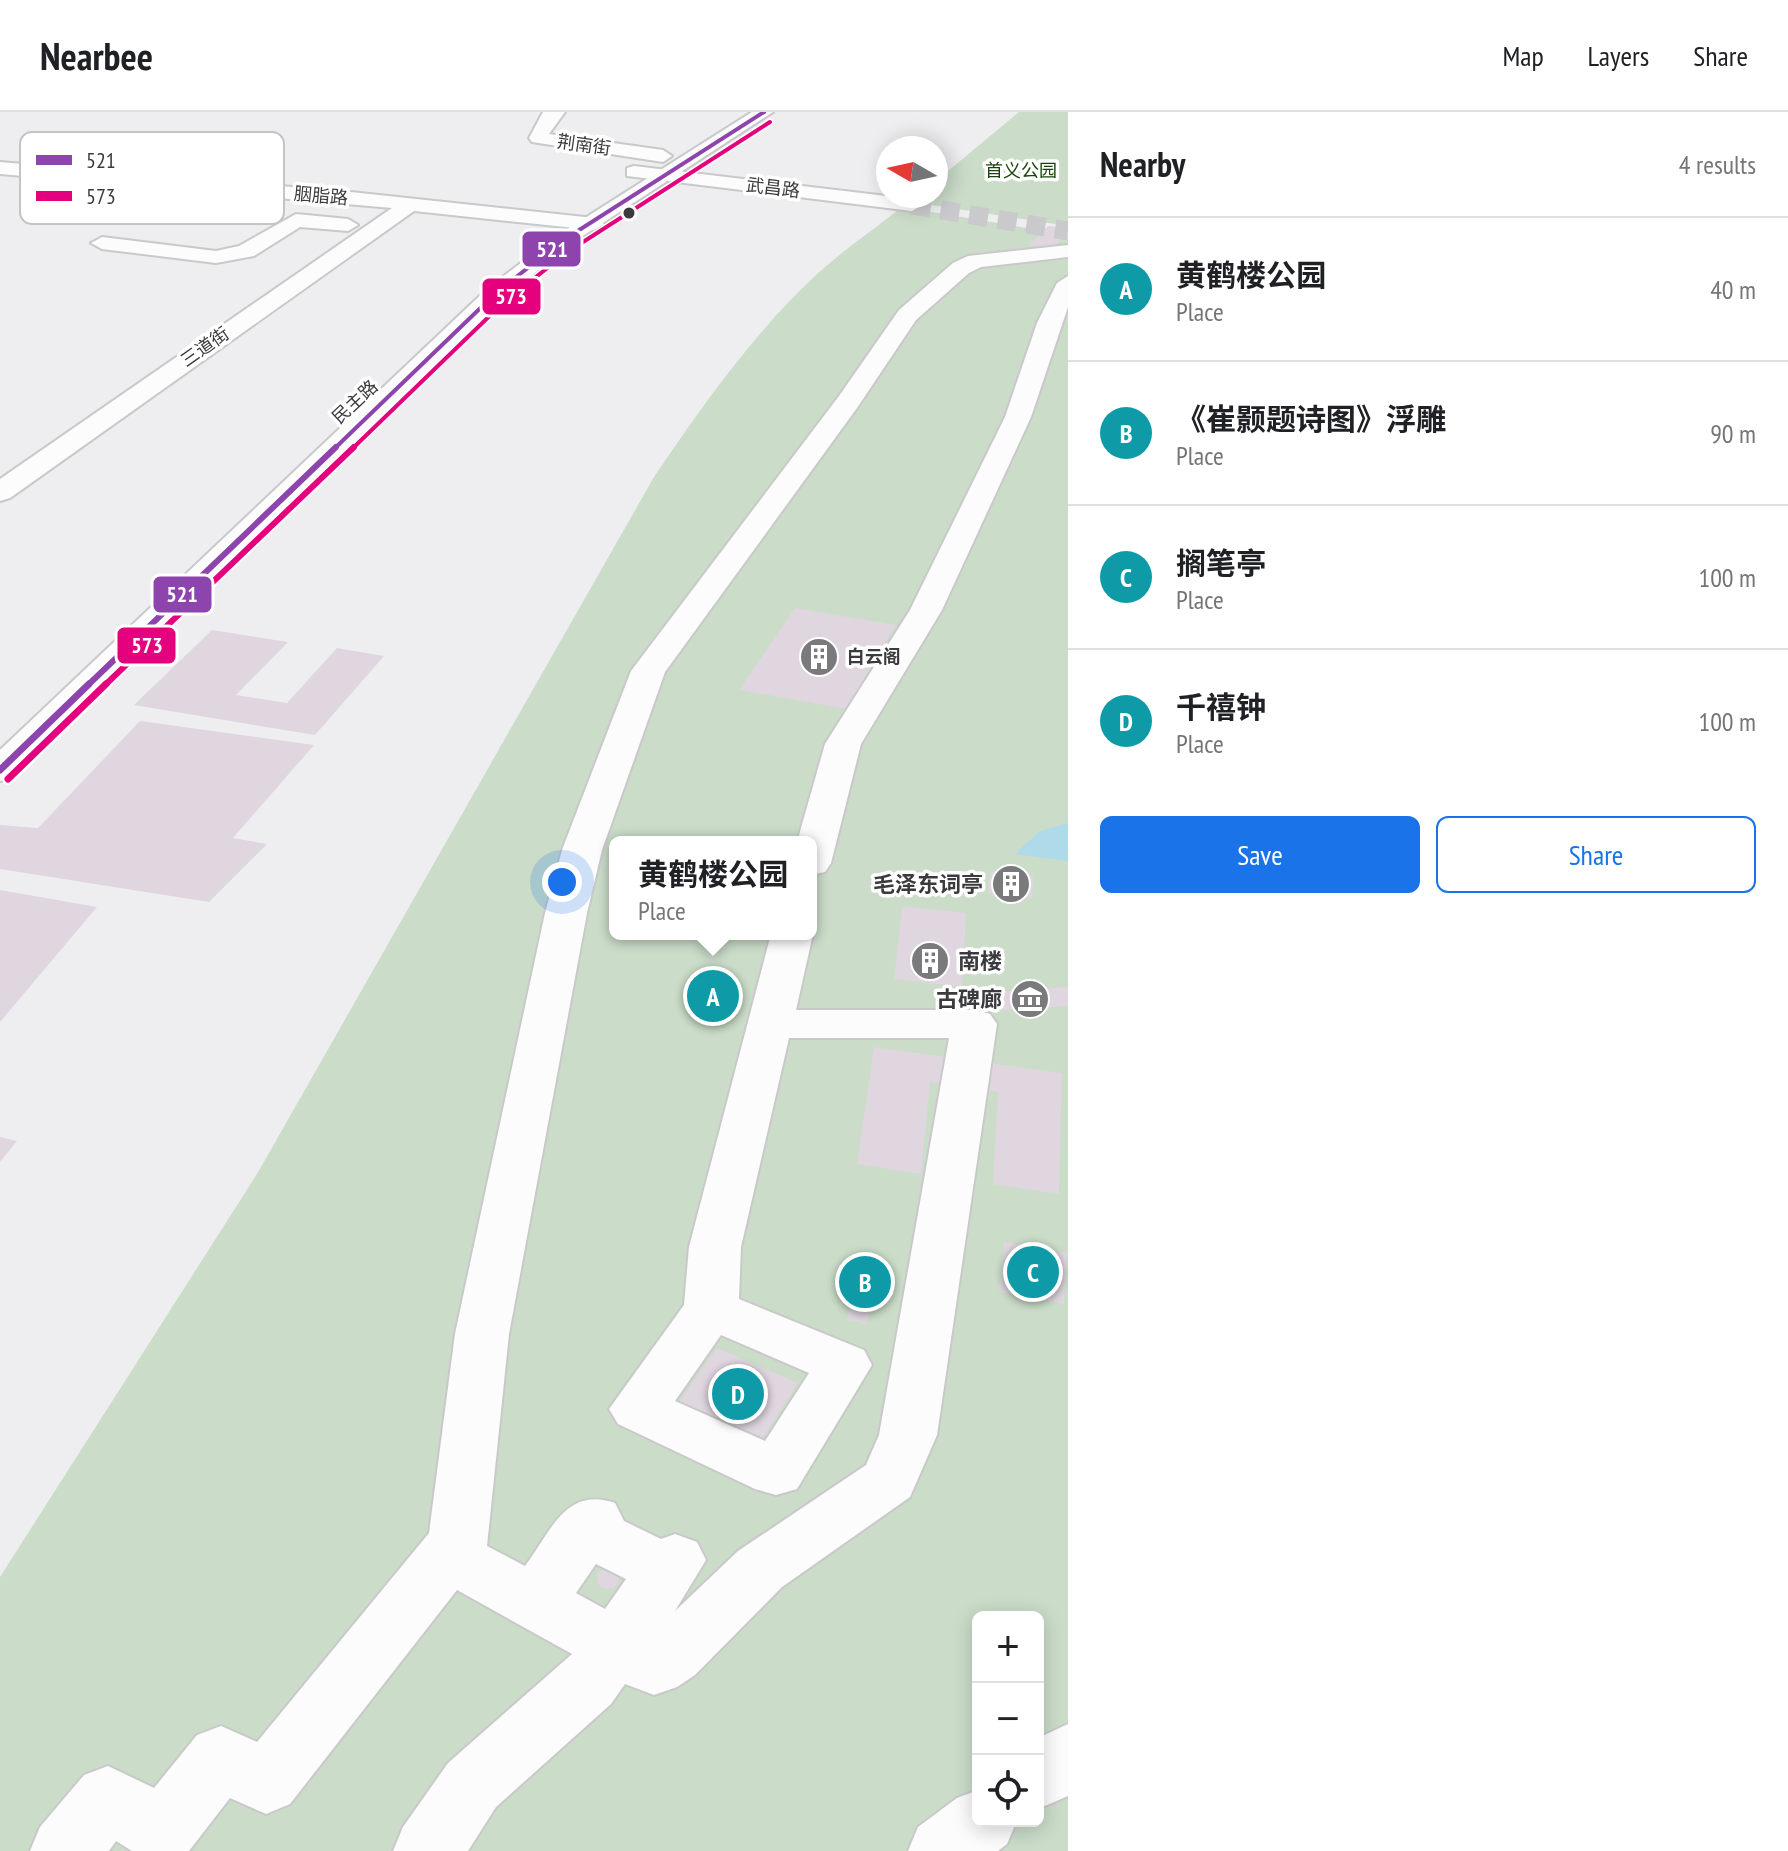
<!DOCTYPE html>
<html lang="en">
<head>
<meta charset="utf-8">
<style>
  :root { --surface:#fff; --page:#f6f6f6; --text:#202124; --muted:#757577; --line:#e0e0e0; --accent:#1a73e8 }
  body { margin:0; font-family:"PT Sans Narrow","Noto Sans SC",sans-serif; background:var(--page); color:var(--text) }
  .controls { position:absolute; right:24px; bottom:24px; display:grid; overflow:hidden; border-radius:12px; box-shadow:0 4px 20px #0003 }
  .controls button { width:72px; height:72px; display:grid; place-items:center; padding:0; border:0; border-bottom:2px solid var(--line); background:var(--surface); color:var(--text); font:40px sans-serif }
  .compass { position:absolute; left:876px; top:24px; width:72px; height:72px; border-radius:50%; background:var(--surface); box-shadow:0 4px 20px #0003; rotate:279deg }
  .you { position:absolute; left:562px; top:770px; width:28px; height:28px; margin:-20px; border:6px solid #fff; border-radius:50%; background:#1a73e8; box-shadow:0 0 0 12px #1a73e833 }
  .badge { display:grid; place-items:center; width:52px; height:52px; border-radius:50%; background:var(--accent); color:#fff; font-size:26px; font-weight:700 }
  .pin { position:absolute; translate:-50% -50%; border:4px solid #fff; box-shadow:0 2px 8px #0006 }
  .popup { position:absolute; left:609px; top:724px; width:208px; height:104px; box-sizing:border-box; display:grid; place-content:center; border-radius:12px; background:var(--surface); filter:drop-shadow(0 2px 6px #0005); font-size:26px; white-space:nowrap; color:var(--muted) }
  .popup b { font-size:30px; color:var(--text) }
  .popup::after { content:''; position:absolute; left:50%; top:100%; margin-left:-16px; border:16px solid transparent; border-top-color:var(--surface) }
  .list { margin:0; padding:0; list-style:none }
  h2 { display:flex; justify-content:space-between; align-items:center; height:104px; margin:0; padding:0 32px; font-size:34px }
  h2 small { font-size:26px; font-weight:400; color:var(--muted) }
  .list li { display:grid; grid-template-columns:52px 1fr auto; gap:24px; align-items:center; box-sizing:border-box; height:144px; padding:0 32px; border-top:2px solid var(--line) }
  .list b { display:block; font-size:30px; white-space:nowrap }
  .list p { margin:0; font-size:26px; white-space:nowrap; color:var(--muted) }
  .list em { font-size:26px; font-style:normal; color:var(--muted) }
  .actions { display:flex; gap:16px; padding:24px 32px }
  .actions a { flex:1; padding:18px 0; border:2px solid var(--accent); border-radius:12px; text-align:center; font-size:28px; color:var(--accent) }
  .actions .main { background:var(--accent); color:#fff }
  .icon { flex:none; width:44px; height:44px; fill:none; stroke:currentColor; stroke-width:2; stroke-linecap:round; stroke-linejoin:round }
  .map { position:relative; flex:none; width:1068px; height:1739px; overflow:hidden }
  header { display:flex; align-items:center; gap:48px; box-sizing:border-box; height:112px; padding:0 40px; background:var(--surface); border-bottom:2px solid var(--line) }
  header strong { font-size:38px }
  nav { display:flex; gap:44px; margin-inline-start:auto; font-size:28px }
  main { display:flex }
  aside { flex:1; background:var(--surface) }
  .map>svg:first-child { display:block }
</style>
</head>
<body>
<header>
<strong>Nearbee</strong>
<nav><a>Map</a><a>Layers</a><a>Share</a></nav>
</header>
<main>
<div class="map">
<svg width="1068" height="1739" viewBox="0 0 1068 1739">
  <rect width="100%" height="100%" fill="#eeeef1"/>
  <path fill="#cbdcc9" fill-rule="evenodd" d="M1019,0H1068V114L911,90L918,84H936V69Z
    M902,95L1068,123V1739H0V1465L257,1062L654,365C702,294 752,223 815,164C842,139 873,118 902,95ZM615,730H811V822H615ZM978,1505H1038V1709H978Z"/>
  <path fill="#afdaea" d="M1068,711V749L1015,742L1040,719Z"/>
  <path fill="#dfd6df" d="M1048,114L1068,116V120L1053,136L1028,133Z
    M795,496L896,513L847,597L739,578Z
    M212,518L288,530L236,583L287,591L337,536L384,544L315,623L134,593Z
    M140,609L314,633L233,726L267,732L209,790L0,757V713L38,716Z
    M990,759L1033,764L1032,786L988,781Z
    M0,778L97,795L0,910Z
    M902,794L966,801L962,875L894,867Z
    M1068,875V894L990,899L992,880Z
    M874,935L1062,961L1059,1082L993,1072L998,980L987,978L930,970L921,1062L857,1052Z
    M0,1025L17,1029L0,1050Z
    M1004,1130L1067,1141L1064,1192L999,1180Z
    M860,1145L879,1148L867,1212L847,1208Z
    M717,1236L798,1271L760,1330L677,1293Z
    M597 1466a11 11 0 1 1 22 0a11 11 0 1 1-22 0Z"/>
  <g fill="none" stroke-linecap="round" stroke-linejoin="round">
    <path stroke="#cacacd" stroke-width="19" stroke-dasharray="19 10" stroke-linecap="butt" d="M912,93L1068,119"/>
    <defs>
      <path id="minor" d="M543,0H565L549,22L663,38L672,44L663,50L532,30L529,26Z
        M0,50L351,80L594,106L604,112L594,118L414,99L10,386L0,389V367L392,96L0,62Z
        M634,54L912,87L922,93L912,99L627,64V56Z
        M296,102L348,107L358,113L348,119L300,115L254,144L216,151L102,137L91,131L102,125L216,139L239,134Z
        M1068,133V145L981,155L969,161L916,208L857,296L665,560L602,738L587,801L509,1222L487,1434L525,1454C551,1419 566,1374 615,1391L624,1409L661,1427L675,1422L697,1430L706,1448L675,1499L738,1439L866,1353L879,1323L949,926H789L741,1135L739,1187L864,1238L872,1253L797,1377L776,1383L755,1377L618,1312L609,1297L684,1193L689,1135L771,822H811V819L813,822L796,898H974L990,902L997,912L937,1323L910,1385L782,1475L695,1563L677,1575L654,1583L625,1572L611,1592L496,1695L468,1739H393L403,1715L448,1651L572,1542L457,1478L290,1692L266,1702L230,1686L189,1739H132L116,1729L109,1739H30L40,1715L84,1663L108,1654L154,1676L197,1623L221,1614L257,1630L429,1421L455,1222L545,801L562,738L631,559L839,284L899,198L953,151L968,144ZM721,1223L809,1261L765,1329L675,1289ZM596,1452L626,1467L605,1497L576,1481Z
        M1068,164V195L1031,305L942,498L861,632L831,751L825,760L811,763V730H797L825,632L910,498L1005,305L1037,211L1057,171Z
        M1068,1612V1684L1038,1697V1626Z
        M978,1678V1709H1017L1007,1732L998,1739H908L918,1715L957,1686Z"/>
      <path id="major" d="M752,0H773L569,133L504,186L13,666L0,669V638L488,176L555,125Z"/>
    </defs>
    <use href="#minor" stroke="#c9c9ca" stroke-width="4"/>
    <use href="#major" stroke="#c9c9ca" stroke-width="4"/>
    <use href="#minor" fill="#fcfcfd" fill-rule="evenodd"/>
    <use href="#major" fill="#fcfcfd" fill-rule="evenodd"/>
    <defs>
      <path id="bus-1-far2" d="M334,337L496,181L562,129L764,0"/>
      <path id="bus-1-far1" d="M87,574L336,335"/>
      <path id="bus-1" d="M0,658L89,572"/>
      <path id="bus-2-far2" d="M352,337L504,190L569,139L770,10"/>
      <path id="bus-2-far1" d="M104,574L354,335"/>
      <path id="bus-2" d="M8,667L106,572"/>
    </defs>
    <use href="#bus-1-far2" stroke="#fff" stroke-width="7"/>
    <use href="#bus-1-far1" stroke="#fff" stroke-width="10"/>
    <use href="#bus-1" stroke="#fff" stroke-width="12"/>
    <use href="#bus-2-far2" stroke="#fff" stroke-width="7"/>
    <use href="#bus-2-far1" stroke="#fff" stroke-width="10"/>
    <use href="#bus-2" stroke="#fff" stroke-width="12"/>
    <use href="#bus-1-far2" stroke="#8e44ad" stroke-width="4"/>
    <use href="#bus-1-far1" stroke="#8e44ad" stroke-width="6"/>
    <use href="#bus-1" stroke="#8e44ad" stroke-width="7"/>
    <use href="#bus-2-far2" stroke="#e5007d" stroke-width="4"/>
    <use href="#bus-2-far1" stroke="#e5007d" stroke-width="6"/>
    <use href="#bus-2" stroke="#e5007d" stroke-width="7"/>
  </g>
  <defs>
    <symbol id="building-disc" viewBox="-11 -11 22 22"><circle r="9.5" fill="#7a7a7c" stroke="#fff"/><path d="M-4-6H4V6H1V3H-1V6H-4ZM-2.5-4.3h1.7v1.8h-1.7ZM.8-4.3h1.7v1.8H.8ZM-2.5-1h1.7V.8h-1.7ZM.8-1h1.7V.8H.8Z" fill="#fff"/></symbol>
    <symbol id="museum-disc" viewBox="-11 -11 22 22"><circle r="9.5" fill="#7a7a7c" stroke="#fff"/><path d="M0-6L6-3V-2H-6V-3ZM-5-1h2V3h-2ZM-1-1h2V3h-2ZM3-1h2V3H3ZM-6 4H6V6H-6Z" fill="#fff"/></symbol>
  </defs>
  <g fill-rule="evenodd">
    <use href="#building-disc" x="797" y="523" width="44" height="44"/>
    <use href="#building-disc" x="989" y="750" width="44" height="44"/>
    <use href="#building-disc" x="908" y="827" width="44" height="44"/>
    <use href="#museum-disc" x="1008" y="865" width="44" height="44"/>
  </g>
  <circle fill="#3b3b3d" stroke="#fff" stroke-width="3" cx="629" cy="101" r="7"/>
  <g text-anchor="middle" stroke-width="7" stroke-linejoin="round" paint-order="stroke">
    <g font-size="18" fill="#3b3b3d" stroke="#fff">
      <text transform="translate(584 33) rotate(8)" y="6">荆南街</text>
      <text transform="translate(773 76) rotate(7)" y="6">武昌路</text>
      <text transform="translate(321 84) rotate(5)" y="6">胭脂路</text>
      <text transform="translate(205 235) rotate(-35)" y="6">三道街</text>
      <text transform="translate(355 290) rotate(-43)" y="6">民主路</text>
    </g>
    <g font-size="18" fill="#17440a" stroke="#fff">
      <text x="1021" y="65">首义公园</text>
    </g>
    <g font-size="18" font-weight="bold" fill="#3b3b3d" stroke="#fff" text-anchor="start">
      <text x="847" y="551">白云阁</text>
    </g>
    <g font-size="22" font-weight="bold" fill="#3b3b3d" stroke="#fff" text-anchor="end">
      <text x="983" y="780">毛泽东词亭</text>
      <text x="958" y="857" text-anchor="start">南楼</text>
      <text x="1002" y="895">古碑廊</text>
    </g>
  </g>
  <rect x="20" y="20" width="264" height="92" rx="12" fill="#fff" stroke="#c4c4c5" stroke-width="2"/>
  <rect x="36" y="43" width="36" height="10" fill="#8e44ad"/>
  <rect x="36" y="79" width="36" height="10" fill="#e5007d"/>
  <g font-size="22" fill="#3b3b3d">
    <text x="86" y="56">521</text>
    <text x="86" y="92">573</text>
  </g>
  <g stroke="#fff" stroke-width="3">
    <rect x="521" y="118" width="61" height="38" rx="8" fill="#8e44ad"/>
    <rect x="481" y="165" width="61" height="39" rx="8" fill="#e5007d"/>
    <rect x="152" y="463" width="61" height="39" rx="8" fill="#8e44ad"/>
    <rect x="116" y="514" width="61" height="39" rx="8" fill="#e5007d"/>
  </g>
  <g font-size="22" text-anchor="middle" font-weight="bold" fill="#fff">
    <text x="552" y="145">521</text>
    <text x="511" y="192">573</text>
    <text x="182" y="490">521</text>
    <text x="147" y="541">573</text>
  </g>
</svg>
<div class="controls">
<button>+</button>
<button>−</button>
<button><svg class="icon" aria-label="locate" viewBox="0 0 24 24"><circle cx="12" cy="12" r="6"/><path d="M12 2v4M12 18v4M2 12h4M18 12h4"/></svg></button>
</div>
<svg class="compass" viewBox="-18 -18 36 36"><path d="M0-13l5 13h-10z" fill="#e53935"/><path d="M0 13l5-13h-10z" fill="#757577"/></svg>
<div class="you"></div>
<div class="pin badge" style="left:713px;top:884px;background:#0f9aa8">A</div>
<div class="popup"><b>黄鹤楼公园</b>Place</div>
<div class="pin badge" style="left:865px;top:1170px;background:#0f9aa8">B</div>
<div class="pin badge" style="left:1033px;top:1160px;background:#0f9aa8">C</div>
<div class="pin badge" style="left:738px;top:1282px;background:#0f9aa8">D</div>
</div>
<aside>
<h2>Nearby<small>4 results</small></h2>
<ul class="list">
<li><span class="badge" style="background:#0f9aa8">A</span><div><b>黄鹤楼公园</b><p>Place</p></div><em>40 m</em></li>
<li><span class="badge" style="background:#0f9aa8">B</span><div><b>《崔颢题诗图》浮雕</b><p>Place</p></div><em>90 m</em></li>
<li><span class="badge" style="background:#0f9aa8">C</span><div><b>搁笔亭</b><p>Place</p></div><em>100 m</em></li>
<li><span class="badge" style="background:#0f9aa8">D</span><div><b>千禧钟</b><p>Place</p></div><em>100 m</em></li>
</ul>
<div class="actions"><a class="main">Save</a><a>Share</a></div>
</aside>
</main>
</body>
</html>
